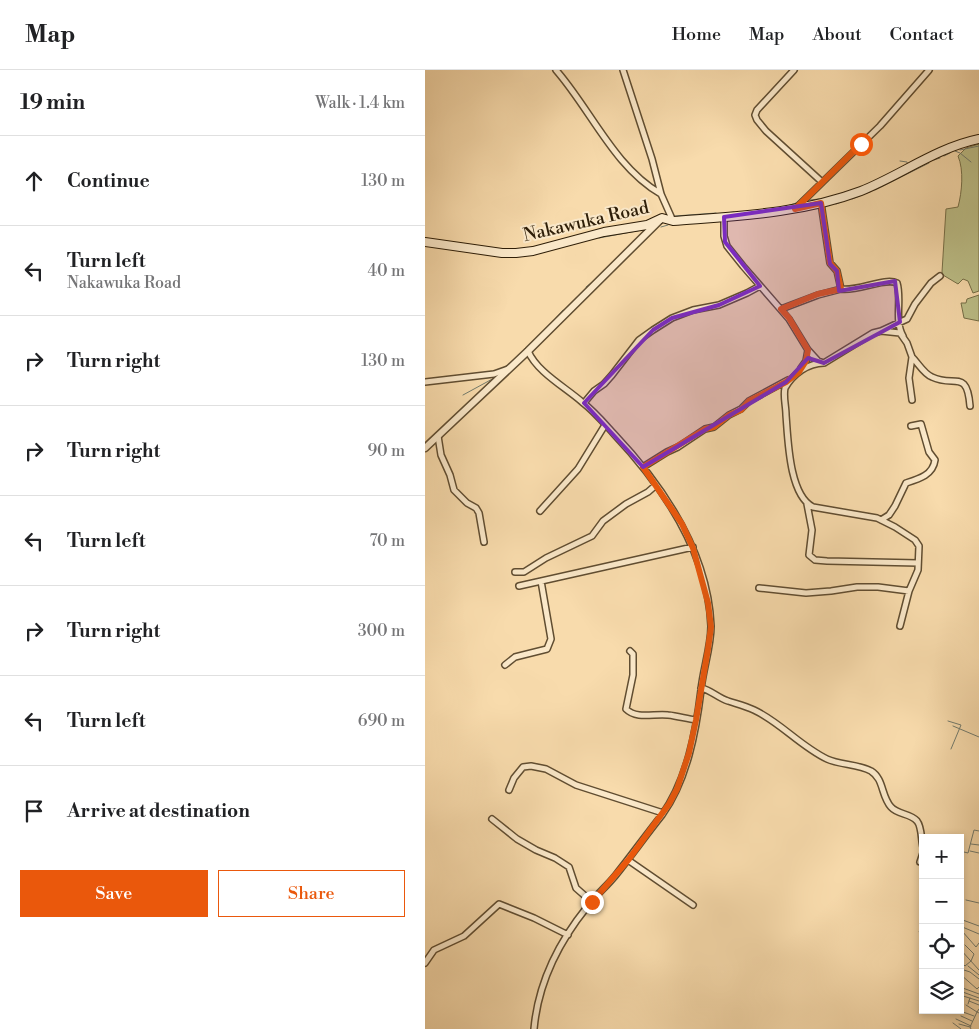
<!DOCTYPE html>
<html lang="en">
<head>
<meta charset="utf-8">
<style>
  :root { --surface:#fff; --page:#f6f6f6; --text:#202124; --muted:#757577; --line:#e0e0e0; --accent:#ea580c }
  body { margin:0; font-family:"Libre Bodoni",serif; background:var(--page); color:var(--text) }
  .controls { position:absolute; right:15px; bottom:15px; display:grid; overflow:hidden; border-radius:0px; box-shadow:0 2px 8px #0003 }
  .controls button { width:45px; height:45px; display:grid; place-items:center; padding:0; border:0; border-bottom:1px solid var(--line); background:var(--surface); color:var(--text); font:25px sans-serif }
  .stop { position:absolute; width:15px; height:15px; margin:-11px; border:4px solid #ea580c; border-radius:50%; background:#fff }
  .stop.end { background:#ea580c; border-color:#fff; box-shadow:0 1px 5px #0008 }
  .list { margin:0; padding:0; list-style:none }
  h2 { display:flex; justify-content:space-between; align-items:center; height:65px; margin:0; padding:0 20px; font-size:21px }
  h2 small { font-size:16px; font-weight:400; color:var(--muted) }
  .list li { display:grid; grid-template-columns:32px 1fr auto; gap:15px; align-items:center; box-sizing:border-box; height:90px; padding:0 20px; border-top:1px solid var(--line) }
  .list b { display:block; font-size:19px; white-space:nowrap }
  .list p { margin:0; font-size:16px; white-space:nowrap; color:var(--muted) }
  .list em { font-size:16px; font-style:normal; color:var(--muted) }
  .actions { display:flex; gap:10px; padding:15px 20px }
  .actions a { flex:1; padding:11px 0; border:1px solid var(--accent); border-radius:0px; text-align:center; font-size:18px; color:var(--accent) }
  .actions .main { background:var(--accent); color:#fff }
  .icon { flex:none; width:28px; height:28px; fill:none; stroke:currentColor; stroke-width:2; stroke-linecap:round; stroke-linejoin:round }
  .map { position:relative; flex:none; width:554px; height:959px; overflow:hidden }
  header { display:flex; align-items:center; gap:30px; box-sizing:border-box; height:70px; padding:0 25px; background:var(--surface); border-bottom:1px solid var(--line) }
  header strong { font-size:24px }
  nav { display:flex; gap:28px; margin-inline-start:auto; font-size:18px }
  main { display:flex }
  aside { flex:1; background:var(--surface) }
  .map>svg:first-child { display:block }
</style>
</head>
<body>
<header>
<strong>Map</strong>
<nav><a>Home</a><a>Map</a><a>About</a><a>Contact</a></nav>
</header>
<main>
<aside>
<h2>19 min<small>Walk · 1.4 km</small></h2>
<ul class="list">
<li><svg class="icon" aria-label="ahead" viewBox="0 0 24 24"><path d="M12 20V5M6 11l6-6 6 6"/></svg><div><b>Continue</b></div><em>130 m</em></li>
<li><svg class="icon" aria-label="left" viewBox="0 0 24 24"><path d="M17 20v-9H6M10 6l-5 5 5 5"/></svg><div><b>Turn left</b><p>Nakawuka Road</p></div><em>40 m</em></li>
<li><svg class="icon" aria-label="right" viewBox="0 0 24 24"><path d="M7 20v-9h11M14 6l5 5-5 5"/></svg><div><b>Turn right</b></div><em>130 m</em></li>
<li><svg class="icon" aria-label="right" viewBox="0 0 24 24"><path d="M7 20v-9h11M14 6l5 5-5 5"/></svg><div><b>Turn right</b></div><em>90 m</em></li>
<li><svg class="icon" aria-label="left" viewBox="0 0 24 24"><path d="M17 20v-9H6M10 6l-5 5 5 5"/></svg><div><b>Turn left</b></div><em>70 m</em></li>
<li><svg class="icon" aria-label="right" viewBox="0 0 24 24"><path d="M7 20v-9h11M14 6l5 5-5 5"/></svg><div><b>Turn right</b></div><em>300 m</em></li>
<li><svg class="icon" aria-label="left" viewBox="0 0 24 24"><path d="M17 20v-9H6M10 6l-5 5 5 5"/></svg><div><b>Turn left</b></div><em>690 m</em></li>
<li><svg class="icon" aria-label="arrive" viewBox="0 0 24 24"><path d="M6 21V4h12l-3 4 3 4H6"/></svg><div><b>Arrive at destination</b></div></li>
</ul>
<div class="actions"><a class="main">Save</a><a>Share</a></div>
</aside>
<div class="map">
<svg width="554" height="959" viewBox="0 0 554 959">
  <rect width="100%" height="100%" fill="#f8dbac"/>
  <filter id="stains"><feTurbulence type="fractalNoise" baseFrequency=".004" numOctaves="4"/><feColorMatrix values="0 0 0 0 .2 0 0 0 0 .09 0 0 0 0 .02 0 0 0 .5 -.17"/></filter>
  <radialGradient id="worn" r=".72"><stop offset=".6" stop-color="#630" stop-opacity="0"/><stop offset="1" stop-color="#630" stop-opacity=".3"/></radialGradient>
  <path fill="#bdc089" stroke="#766f48" d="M554,74V221L548,223L543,211L538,209L533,214L518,205L517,202L521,139L533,137C537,122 539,100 533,86L541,78Z
    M554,225V251L539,248L536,233H541L542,229Z"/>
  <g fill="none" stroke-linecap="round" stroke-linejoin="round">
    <path stroke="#727b6e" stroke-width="1" d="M535,80L554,76
      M530,81L535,83L546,92
      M519,86L525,83
      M509,90L515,88
      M475,91L482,92L483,95
      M487,92L506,82
      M450,120L504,93
      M439,124L445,122
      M409,126L420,122
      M427,129L435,126
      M385,130L394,129
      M411,134L424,129
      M362,136L371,133L380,125
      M334,140L341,139
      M312,142H319
      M300,143L309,142
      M352,145L365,143
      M250,146L291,143
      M324,148L339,147
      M236,157L243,155
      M174,168L217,160
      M180,200L185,196
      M161,217L171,209
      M154,225L156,223
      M149,230L152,227
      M141,238L146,234
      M131,248L138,240
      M38,325L71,307
      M2,372L5,368
      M523,651L536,655L526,679
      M528,656L554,667
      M546,774L554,775
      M535,781L543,783L549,760L554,761
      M545,781L554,783
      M541,830L554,833
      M535,849L554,856
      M535,856L554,864
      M537,861L551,877L554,873
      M494,862L498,865
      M535,879L554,900
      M535,891L540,896L546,891L549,884L540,875
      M543,896L554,905
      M539,900L545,902L554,909
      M535,904L552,919L554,917
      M535,917L554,924
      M535,921L554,928
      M535,925L554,931
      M544,931L554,935
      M543,934L545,928
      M541,935L552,942L545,957L546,959
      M554,939L552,942L554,943
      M538,942L549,946
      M536,946L547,951
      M531,949L546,956
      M528,953L536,959
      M534,954L545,957"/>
    <defs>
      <path id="minor" d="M131,0C166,40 189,97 236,124
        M198,0L227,89L236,124L248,151
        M369,0L332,40L330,45L332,50L341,61L397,112
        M396,133L405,193L412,201L416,219C432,222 460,207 472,213C477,229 469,251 478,266
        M372,137L455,56L504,0
        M299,147V166L302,176L318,196L364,249L383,280L381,291L376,298
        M356,239L393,225L416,219
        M456,261L482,249L490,234L506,213L515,206
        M383,280L393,291L399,293L448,263L456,261L475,263L482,273L487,287L484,308L487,330
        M103,281C112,302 140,317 157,332C169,341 179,353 189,364C238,416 283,482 286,556C286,577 278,599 276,620C271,662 262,710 237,745C221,765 206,786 190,806C181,817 170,826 162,837C133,873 113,914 109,959
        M487,287C493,293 499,304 507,307C529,318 542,298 545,336
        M399,293C383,293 368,304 360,318C358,326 361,336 361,345C363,369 364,425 388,437L452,448L470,457L490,470L494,476L493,500L484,521L475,556
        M0,312L69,304L83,299
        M159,333L169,321L179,314L187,305L214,270L228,260L247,248L268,240L294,235L322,223L335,216
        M13,366L16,385L25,405L29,420L42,433L51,438L54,443L59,472
        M218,397L242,382L253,377L280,359L289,357L304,345L316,339L324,331L363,310
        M382,434L387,460L384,485L390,490L402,491L493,493
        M115,441L153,399L180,355
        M456,450L464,445L470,436L481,413C494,409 508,405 510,390L504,382L496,354L486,356
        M90,502H99L121,488L167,466L178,451L201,434L223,422L231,415
        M94,516L268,477
        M334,518L381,523L406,521L432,517H453L484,521
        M205,581L208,584V605L201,639C212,650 230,643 243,645C253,646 262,649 271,650
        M80,595L90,587L122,579L126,569L116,511
        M276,618C286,620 293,628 303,631C312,634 320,636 329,640C355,652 375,676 402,689C415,695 433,694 446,701C459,709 456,726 466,737C473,745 485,743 492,751C497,757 496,770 498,777
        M84,720L89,708L98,697L106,696L121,699L151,715L238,743
        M67,749L92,769L111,780L130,788L144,797L151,818L167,832
        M203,790L268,835
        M495,792L498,783
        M0,893L9,880L39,866L74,834L109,848L143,865"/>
      <path id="tertiary" d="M0,378L103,281L236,149"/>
      <path id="secondary" d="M0,172L77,183H91L108,181L179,162L222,155L237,148L248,151C311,146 375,144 436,121C476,105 511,78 554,69"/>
    </defs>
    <use href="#minor" stroke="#604d31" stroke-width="8"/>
    <use href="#tertiary" stroke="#604d31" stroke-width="9"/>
    <use href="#secondary" stroke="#2e1e08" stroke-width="10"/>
    <use href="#minor" stroke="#fae8c9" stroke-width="5"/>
    <use href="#tertiary" stroke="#fae8c9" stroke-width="6"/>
    <use href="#secondary" stroke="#fae8c9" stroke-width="8"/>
  </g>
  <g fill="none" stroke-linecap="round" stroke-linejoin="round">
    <path stroke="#ea580c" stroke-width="6" d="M167,832L204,789L244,734L252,719L264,683L271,650L283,579L286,557L283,533L268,478L257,454L218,397L280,359L289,357L304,345L316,340L324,331L361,312L374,302L381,291L383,280L364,248L356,239L393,224L416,219L412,201L405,193L396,133L370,139L436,74"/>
  </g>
  <path fill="#7b2cbf" fill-opacity="0.2" stroke="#7b2cbf" stroke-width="4" stroke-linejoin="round" d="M396,133L405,194L412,201L414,221L470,211L475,252L399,293L383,288L361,312L218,397L159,333L228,260L247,248L294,235L335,216L300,172L299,147Z"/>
  <g text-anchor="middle" stroke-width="4" stroke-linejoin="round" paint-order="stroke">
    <g font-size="18" fill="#2e1e08" stroke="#fae8c9">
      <text transform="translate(161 151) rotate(-13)" y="6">Nakawuka Road</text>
    </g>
  </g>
  <rect width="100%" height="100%" filter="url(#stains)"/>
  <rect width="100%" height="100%" fill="url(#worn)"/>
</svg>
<div class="controls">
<button>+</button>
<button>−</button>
<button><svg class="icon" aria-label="locate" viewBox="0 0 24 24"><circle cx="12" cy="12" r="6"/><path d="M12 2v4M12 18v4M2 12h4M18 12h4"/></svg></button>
<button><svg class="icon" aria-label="layers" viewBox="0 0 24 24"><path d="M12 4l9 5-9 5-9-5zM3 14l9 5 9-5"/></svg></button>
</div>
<div class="stop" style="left:436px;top:74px"></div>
<div class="stop end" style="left:167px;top:832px"></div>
</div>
</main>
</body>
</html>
